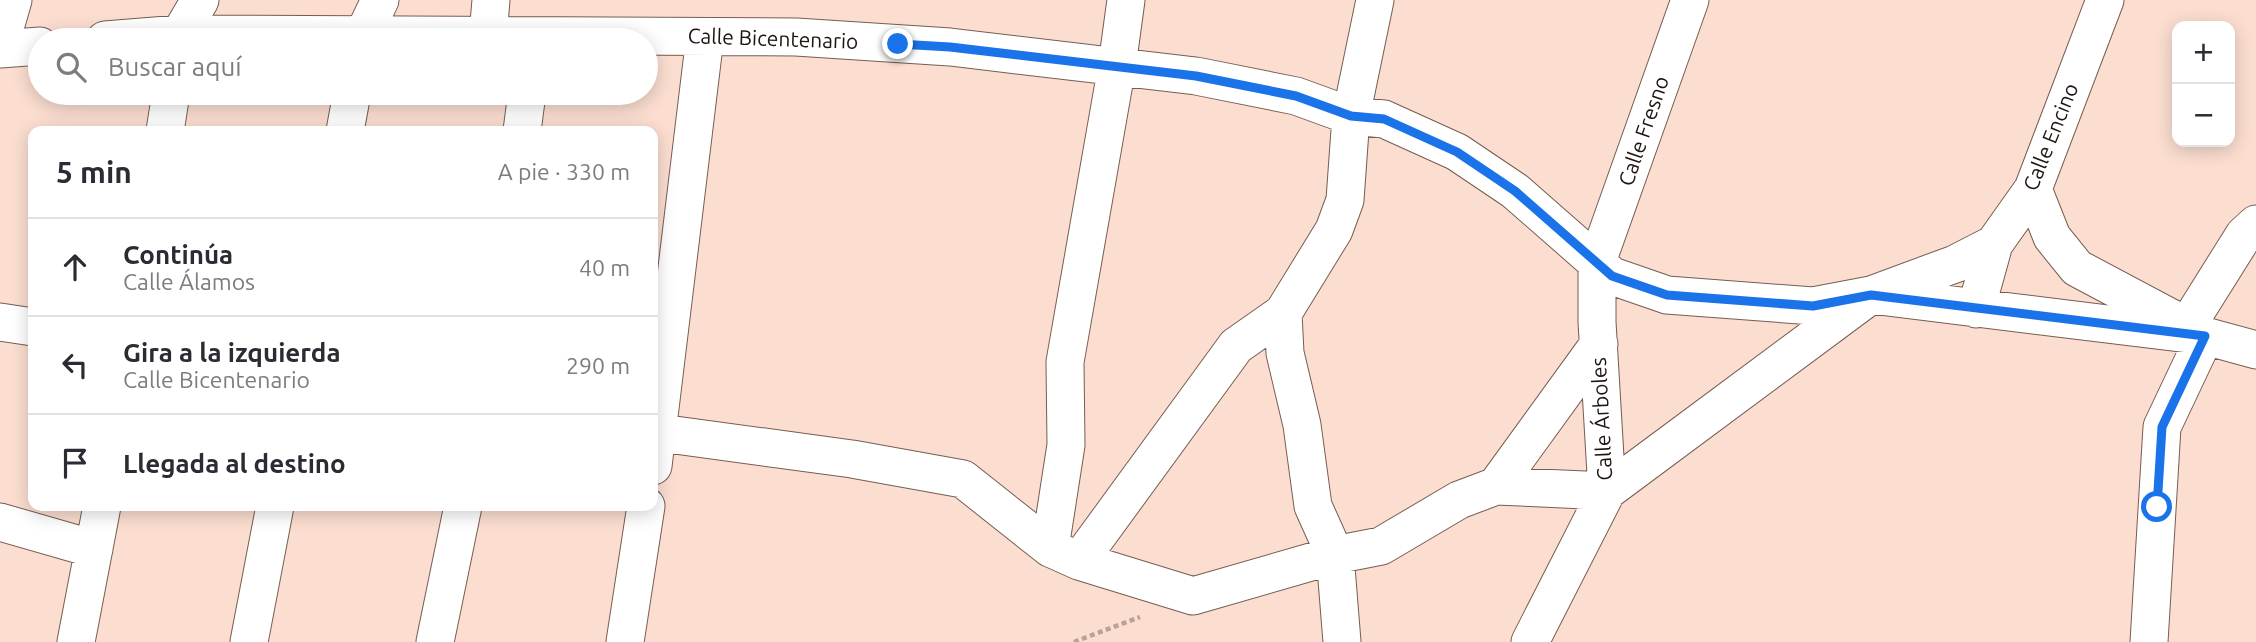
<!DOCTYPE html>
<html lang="es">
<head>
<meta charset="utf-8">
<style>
  :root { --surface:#fff; --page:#f7f7f7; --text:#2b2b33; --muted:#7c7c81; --line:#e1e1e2 }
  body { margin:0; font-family:Ubuntu,sans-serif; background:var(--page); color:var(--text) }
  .controls { position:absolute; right:21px; top:21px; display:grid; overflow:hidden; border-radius:14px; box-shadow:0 4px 18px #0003 }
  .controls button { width:63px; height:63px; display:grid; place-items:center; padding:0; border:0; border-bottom:2px solid var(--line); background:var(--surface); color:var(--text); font:35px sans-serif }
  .stop { position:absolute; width:21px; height:21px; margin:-16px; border:5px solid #1a73e8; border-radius:50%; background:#fff }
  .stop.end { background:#1a73e8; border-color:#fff; box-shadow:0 2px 7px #0008 }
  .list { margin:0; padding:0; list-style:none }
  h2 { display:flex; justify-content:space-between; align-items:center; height:91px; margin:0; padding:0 28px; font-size:30px }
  h2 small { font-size:23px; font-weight:400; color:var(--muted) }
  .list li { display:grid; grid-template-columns:46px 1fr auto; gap:21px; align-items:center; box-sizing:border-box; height:98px; padding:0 28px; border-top:2px solid var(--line) }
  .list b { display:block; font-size:26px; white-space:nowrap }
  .list p { margin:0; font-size:23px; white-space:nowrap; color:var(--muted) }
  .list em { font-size:23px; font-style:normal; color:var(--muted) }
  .icon { flex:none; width:38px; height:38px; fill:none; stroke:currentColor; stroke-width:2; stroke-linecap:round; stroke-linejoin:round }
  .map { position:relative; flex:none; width:2256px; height:642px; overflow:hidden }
  .search { position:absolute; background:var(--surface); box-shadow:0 4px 18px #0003; left:28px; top:28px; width:630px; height:77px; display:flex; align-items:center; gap:18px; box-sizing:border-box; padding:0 24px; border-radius:38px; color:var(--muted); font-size:26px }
  .panel { position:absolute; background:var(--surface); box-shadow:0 4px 18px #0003; left:28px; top:126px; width:630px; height:385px; border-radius:14px }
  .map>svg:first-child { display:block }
</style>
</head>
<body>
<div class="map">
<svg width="2256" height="642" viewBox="0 0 2256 642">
  <rect width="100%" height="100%" fill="#fbded0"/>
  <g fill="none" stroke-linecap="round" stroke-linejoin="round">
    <defs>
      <path id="minor" d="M488,35L491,0
        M105,40L180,34L796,37L950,47L1196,76L1296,96L1351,116L1384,119L1457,152L1515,191L1612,276L1667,295L1813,306L1871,295L2205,336L2256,350
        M179,40L180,34L200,0
        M361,40L380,0
        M0,45L13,0
        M0,49L40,46
        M165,131L171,93
        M345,131L352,93
        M522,131L527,93
        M2033,189L2052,237L2077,268L2205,336L2162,427L2149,642
        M1976,309L1994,244L2033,189L2105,0
        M0,322L33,327
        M2187,326L2244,235L2256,224
        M653,432L852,459L963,479L1050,548L1079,561L1193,596L1335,555L1381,546L1459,500L1496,486L1607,491L1871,295L1955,264L1994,244
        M653,466L705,37
        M1496,486L1599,344
        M0,522L94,549
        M1050,548L1066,445L1065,362L1117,66L1126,0
        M1079,561L1236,346L1283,313
        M76,642L102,506
        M249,642L275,506
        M435,642L463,506
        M625,642L646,506
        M1342,642L1335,555L1313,506L1302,425L1285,353L1283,313L1334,230L1345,200L1351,116L1375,0
        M1530,642L1607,491L1597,322V262L1690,0"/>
    </defs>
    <use href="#minor" stroke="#765d51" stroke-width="39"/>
    <path stroke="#b9a297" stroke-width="4.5" stroke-dasharray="5 3.5" stroke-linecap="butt" d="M1074,642L1140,617"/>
    <use href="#minor" stroke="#fff" stroke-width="37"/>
  </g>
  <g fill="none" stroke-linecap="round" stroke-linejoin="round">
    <path stroke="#1a73e8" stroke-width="9" d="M898,44L950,47L1196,76L1296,96L1351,116L1384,119L1457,152L1515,191L1612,276L1667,295L1813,306L1871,295L2205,336L2162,427L2157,507"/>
  </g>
  <g text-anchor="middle" stroke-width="5" stroke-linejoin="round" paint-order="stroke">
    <g font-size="21" fill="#1f1511" stroke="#fff">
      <text transform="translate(773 39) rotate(2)" y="7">Calle Bicentenario</text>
      <text transform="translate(1644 131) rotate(-71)" y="7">Calle Fresno</text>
      <text transform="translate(2051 137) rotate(-68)" y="7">Calle Encino</text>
      <text transform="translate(1602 419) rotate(-93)" y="7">Calle Árboles</text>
    </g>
  </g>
</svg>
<div class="controls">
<button>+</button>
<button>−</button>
</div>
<div class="stop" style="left:2157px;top:507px"></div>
<div class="stop end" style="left:898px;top:44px"></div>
<div class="search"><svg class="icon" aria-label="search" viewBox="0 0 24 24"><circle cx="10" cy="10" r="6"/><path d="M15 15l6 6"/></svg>Buscar aquí</div>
<section class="panel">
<h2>5 min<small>A pie · 330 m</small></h2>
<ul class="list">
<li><svg class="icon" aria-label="ahead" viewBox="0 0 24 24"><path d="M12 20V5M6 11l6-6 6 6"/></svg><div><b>Continúa</b><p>Calle Álamos</p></div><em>40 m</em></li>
<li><svg class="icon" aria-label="left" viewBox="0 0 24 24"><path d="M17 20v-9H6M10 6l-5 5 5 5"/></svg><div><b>Gira a la izquierda</b><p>Calle Bicentenario</p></div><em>290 m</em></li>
<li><svg class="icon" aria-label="arrive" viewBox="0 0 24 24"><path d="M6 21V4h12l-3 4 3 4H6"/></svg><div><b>Llegada al destino</b></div></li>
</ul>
</section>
</div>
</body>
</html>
